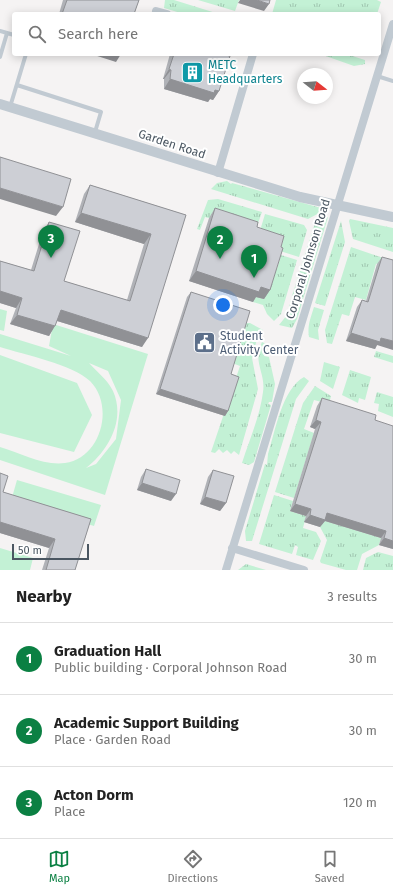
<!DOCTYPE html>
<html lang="en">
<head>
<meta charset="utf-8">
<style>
  :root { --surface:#fff; --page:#f2f2f2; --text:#222; --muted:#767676; --line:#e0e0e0; --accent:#0b8043 }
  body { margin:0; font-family:"Fira Sans",sans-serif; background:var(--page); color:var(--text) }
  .compass { position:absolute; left:297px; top:68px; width:36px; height:36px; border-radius:50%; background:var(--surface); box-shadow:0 2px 10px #0003; rotate:107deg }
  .scale { position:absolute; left:12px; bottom:10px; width:77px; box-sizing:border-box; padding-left:4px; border:2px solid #4a5661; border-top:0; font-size:11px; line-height:14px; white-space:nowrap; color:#4a5661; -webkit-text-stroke:3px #fff; paint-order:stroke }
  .you { position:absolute; left:223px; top:305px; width:14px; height:14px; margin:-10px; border:3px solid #fff; border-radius:50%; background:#1a73e8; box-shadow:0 0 0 6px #1a73e833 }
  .badge { display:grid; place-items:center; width:26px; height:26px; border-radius:50%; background:var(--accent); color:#fff; font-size:13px; font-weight:700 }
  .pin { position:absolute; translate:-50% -33px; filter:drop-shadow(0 1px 2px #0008) }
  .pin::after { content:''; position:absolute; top:21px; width:14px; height:12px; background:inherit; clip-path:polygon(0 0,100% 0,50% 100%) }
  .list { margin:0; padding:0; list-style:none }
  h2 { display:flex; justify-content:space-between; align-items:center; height:52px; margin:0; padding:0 16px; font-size:17px }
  h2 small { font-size:13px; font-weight:400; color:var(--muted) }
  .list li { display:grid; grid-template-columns:26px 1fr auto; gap:12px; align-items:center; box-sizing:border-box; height:72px; padding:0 16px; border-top:1px solid var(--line) }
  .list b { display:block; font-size:15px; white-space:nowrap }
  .list p { margin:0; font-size:13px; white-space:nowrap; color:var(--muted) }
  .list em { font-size:13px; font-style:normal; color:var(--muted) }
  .icon { flex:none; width:22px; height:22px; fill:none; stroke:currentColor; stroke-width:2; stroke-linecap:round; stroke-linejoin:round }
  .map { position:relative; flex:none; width:393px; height:570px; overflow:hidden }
  .search { position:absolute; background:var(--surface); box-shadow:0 2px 10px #0003; left:12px; right:12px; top:12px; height:44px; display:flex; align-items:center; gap:10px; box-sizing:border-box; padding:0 14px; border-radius:4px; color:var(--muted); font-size:15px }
  .sheet { height:268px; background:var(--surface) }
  nav { display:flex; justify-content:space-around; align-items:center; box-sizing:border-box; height:56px; border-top:1px solid var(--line); background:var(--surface); font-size:11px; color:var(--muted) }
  nav a { display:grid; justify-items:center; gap:2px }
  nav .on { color:var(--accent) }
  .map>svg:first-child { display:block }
</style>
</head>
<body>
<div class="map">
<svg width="393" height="570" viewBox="0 0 393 570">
  <defs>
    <pattern id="grass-tufts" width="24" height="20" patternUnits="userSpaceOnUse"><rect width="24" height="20" fill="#c3f1d5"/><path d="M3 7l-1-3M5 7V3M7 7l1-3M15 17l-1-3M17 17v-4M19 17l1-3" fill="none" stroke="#a0c6b0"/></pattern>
  </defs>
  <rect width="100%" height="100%" fill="#f5f3f3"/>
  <path fill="url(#grass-tufts)" d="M165,0H174L219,14H184L164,8Z
    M198,0H239L235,11Z
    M276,0H377L381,2L377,14H272Z
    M320,54H346L365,60V64L354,66Z
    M227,181L231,184L232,183L321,208L324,209L323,211L308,219L211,189L217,183Z
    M218,199L262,212L255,232L205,217L200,230L197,229L208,200Z
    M265,214L304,225L307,230L299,257L280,251L283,241L259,234Z
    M328,217L303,299L292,296L315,223Z
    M350,219L393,228V252L353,239L349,221Z
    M341,221L345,242L325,306L315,303Z
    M351,247L389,260L376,264L366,300L355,297L349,316L342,314L332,344L327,343L325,330Z
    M281,255L297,260L281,314L274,321L267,314L263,305L253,302L273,268L277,269Z
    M291,300L302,303L297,319L292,328L279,325L287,315Z
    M314,307L324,310L318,330L319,340L309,337C307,326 311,317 314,307Z
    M245,323H250L263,330L257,339L252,358L258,389L239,455L234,451L231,454L227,450L223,453L219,449L215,453L211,452L240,366L232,363Z
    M262,342L266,344L264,356L269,357L275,384L272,402H269L268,404L271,405L254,462L249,465L242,463C249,441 260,416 263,392C266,373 252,362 262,342Z
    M376,351L393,356V363L374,357Z
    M324,362L340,367L333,389L320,381Z
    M350,370L371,377L365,400L359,398L358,403L342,395Z
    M304,377L309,381L296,399L252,541H246L245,531L265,464L267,465L268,454C275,432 282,389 304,377Z
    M315,386L331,396L329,404L314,400L304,429L314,433L294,498L275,492L303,403Z
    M377,392L393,397V417L378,411L379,404L374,403Z
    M274,495L293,501L290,511L306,516L303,528L316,532L321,541L313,560L296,555L298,547L295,545L292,554L259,544Z
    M322,520L381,538L379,545L362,554L357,570H346L321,563L320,561L327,540L320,527Z
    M378,552L393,556V570H363L366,558Z
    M246,564L266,570H238Z"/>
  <path fill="#c3f1d5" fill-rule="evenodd" d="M0,309L7,311L4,331L0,330Z
    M53,324L148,354L105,495L0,460V447C20,453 44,466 65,463C101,458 115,406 90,381C72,364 25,355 0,347V334L71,356L49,346ZM89,363L108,371L121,400L116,439L96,464L86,468C108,451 126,420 113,391C107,379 97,372 89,363Z
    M0,355L77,383L92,415L74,452L0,433Z
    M17,480L101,505L94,526L11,501Z
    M0,548L33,558L30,570H0Z"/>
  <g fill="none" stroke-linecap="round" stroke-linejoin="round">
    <path stroke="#c1cad2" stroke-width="4" d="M0,31L7,33
      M0,57L7,33L14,35
      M377,76L393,81
      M17,85L101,112L95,132
      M10,107L26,54"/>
    <path stroke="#c1cad2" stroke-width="8" d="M156,11L167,14
      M218,173L253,54
      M232,548L304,570
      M226,570L393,24"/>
    <path stroke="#c1cad2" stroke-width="10" d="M0,104L300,197L393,217"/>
  </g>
  <path fill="#b0b2b7" d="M63,0H139L134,14H59Z
    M170,54H226L219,91L213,100L210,99L208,102L164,89V79H163Z
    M90,185L186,215L142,347L57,321L49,336L10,324L16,308L0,303V261L31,270L43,231L49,222L64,281L127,300L144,244L75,222L84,194Z
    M215,208L257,227L281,247L270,290L264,299L256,297L253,302L189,281L209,218Z
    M382,257L377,345L375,349L346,341L357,307L362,300L366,301L377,264Z
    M191,292L228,411L225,416L156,394L187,297Z
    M322,398L375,420L393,549L379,545L381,538L325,521L320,527L304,522L306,516L290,511L315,429L310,427L317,406Z
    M146,469L171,501L137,490L141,477Z
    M213,470L226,503L220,511L200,504L208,477Z
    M0,473L3,492L91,519L75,570H42L49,548L0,533Z"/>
  <path fill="#909195" d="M240,0H257L269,4L264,11L238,3Z
    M91,54H121L116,62Z
    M169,69L171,70L164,79H163Z
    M170,79L215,90L219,91L213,100L210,99L208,102L164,89Z
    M0,188L63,207L56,216L0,199Z
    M81,213L151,234L144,244L75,222Z
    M196,271L261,287L270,290L264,299L256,297L253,302L189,281Z
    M0,291L22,298L16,308L0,303Z
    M61,310L148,338L142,347L54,320Z
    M17,315L55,326L49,336L10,324Z
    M351,333L381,338L393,341V350L377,345L375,349L346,341Z
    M160,389L228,411L225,416L156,394Z
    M316,420L321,422L315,429L310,427Z
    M142,483L176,494L171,501L137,490Z
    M205,497L226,503L220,511L200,504Z
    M295,504L311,509L306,516L290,511Z
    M327,513L386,531L381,538L325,521L320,527L304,522L310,515Z
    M0,522L55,539L49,548L0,533Z
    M384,538L393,541V549L379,545Z"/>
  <path fill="#cdcfd5" stroke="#909195" d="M67,0H139L134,14H62Z
    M257,0H270L269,4Z
    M174,54H226L225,55L230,56L219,91L215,90L214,93L170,79L171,70L169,69Z
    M0,157L71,179L63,207L0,188Z
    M90,185L186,215L148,338L61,310L55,326L17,315L22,298L0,291V261L34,271L49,222L80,231L64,281L130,301L151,234L81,213Z
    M215,208L258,222L257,227L284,236L281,247L283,248L270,290L261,287L259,292L196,271Z
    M382,257L393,260V341L381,338L380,342L351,333L362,300L368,302Z
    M191,292L250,311L231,374L239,377L228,411L160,389Z
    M322,398L376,415L375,420L393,426V541L384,538L386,531L327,513L325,520L310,515L311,509L295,504L321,422L316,420Z
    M146,469L180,480L176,494L142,483Z
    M213,470L234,476L226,503L205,497Z
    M0,473L8,476L3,492L91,519L75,570H46L55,539L0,522Z"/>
  <defs>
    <symbol id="building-square" viewBox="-11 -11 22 22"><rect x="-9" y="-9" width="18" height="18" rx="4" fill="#0f9aa8" stroke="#fff"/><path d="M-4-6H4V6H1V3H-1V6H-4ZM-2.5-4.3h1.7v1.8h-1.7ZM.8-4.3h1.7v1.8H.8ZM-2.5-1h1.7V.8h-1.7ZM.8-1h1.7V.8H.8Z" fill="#fff"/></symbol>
    <symbol id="civic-square" viewBox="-11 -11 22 22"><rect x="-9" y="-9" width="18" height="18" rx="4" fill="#5c6f8a" stroke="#fff"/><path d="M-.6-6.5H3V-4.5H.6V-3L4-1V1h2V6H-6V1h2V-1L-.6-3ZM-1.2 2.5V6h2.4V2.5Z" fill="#fff"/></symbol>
  </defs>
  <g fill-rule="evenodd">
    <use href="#building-square" x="180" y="60" width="25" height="25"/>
    <use href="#civic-square" x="192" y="330" width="25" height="25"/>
  </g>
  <g text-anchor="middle" stroke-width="4" stroke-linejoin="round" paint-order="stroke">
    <g font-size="12" fill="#0d838f" stroke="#fff" text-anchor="start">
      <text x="208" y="69">METC<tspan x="208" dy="14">Headquarters</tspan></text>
    </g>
    <g font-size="12" fill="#4a5661" stroke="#fff">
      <text transform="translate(172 144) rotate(18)" y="4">Garden Road</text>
      <text transform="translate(308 259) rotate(-73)" y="4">Corporal Johnson Road</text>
    </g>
    <g font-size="12" fill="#4e5e75" stroke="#fff" text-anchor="start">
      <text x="220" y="340">Student<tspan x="220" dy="14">Activity Center</tspan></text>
    </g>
  </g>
</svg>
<svg class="compass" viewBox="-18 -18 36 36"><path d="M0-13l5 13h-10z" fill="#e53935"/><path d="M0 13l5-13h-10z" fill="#767676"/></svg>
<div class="scale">50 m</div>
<div class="you"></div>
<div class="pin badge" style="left:254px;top:278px">1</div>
<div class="pin badge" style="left:220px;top:259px">2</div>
<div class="pin badge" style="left:51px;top:258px">3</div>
<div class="search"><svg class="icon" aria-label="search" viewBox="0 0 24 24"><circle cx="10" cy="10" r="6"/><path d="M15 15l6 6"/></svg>Search here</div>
</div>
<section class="sheet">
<h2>Nearby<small>3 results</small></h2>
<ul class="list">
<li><span class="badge">1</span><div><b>Graduation Hall</b><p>Public building · Corporal Johnson Road</p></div><em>30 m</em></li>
<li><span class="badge">2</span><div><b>Academic Support Building</b><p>Place · Garden Road</p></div><em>30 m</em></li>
<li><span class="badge">3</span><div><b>Acton Dorm</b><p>Place</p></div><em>120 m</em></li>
</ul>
</section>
<nav>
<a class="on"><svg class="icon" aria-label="map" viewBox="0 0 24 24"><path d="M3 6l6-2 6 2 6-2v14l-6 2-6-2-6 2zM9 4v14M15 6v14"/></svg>Map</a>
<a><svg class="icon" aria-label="directions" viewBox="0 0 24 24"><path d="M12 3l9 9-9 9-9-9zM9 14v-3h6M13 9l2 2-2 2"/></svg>Directions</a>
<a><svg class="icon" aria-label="saved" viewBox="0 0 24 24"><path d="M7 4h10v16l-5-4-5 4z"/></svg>Saved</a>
</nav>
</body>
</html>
